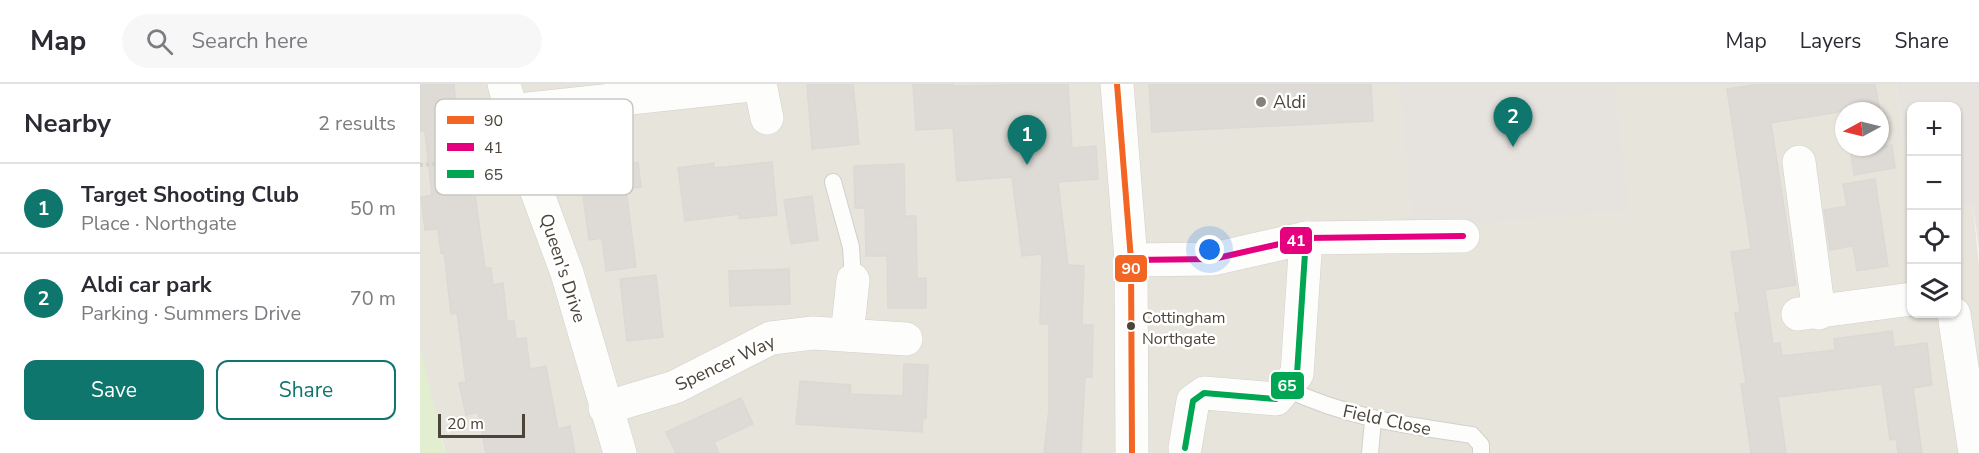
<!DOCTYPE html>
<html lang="en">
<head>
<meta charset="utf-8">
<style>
  :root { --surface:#fff; --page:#f7f7f7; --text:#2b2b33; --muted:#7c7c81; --line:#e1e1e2; --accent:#0f766e }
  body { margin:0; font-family:"Nunito Sans",sans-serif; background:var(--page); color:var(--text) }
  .controls { position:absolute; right:18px; top:18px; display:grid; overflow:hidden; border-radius:12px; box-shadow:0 2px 4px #0004 }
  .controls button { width:54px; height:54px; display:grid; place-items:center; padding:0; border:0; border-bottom:2px solid var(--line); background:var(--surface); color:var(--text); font:30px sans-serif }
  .compass { position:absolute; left:1415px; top:18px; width:54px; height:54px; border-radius:50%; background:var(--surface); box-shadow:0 2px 4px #0004; rotate:263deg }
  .scale { position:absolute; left:18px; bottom:15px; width:87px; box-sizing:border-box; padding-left:6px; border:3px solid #4b4439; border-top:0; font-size:16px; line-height:21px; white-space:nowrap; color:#4b4439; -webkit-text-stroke:4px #fff; paint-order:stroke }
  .you { position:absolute; left:790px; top:166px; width:21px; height:21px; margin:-15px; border:4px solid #fff; border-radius:50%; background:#1a73e8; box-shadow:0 0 0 9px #1a73e833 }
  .badge { display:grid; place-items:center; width:39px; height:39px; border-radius:50%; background:var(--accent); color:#fff; font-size:20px; font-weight:700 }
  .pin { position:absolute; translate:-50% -50px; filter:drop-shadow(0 2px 3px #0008) }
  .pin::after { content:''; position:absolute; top:32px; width:21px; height:18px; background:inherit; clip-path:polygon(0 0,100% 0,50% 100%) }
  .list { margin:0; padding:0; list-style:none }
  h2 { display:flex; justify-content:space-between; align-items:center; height:78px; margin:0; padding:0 24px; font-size:26px }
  h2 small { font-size:20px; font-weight:400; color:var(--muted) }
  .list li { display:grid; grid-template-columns:39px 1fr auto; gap:18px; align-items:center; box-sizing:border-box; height:90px; padding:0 24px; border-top:2px solid var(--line) }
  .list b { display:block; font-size:22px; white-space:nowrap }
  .list p { margin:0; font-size:20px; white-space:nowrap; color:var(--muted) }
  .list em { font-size:20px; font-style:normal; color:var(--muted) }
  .actions { display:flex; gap:12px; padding:18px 24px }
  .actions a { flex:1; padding:14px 0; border:2px solid var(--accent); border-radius:12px; text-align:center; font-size:21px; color:var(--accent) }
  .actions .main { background:var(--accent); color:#fff }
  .icon { flex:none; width:33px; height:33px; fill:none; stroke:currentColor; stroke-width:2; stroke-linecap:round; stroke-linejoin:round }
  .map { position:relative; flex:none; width:1559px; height:369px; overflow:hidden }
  header { display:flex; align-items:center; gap:36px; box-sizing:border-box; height:84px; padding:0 30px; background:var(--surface); border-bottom:2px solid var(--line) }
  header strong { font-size:28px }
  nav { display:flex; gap:33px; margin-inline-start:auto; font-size:21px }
  .search { width:420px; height:54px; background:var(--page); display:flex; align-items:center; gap:15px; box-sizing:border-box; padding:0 21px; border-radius:33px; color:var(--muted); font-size:22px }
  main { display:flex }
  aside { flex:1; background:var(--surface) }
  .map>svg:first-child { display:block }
</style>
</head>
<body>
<header>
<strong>Map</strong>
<div class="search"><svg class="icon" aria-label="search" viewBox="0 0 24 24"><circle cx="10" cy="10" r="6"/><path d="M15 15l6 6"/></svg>Search here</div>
<nav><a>Map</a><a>Layers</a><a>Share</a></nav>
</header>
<main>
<aside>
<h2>Nearby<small>2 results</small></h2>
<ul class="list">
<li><span class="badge">1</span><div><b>Target Shooting Club</b><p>Place · Northgate</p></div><em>50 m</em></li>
<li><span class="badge">2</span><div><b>Aldi car park</b><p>Parking · Summers Drive</p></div><em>70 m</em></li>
</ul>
<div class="actions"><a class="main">Save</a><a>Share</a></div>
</aside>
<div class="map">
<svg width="1559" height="369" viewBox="0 0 1559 369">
  <rect width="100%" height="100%" fill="#f4f2ee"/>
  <path fill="#e7e4dc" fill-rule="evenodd" d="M0,0H1476L1491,105L1492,230H1536L1537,123L1553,121L1559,183V369H26L0,270ZM1424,27H1460V63H1424Z"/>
  <path fill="#e1eecf" d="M0,263L24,364L26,369H0Z"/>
  <path fill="#e6e3df" d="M980,0H1194L1209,125L993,147Z
    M1476,0H1559V166L1553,121L1537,123L1536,22H1492L1491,105Z"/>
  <path fill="#dedbd6" stroke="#dcd9d4" stroke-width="1.5" d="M0,0H34L36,21H43L65,184H71L73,201L83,199L87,237H94L96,255L106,254L110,285L126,282L138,345L150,342L155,369H66L58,328L46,331L39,299L46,298L37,229L31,230L24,168L21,169L18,145L5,146L1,113L12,111L5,47H0Z
    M387,0H433L439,60L392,65Z
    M493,0H533V2L648,0L652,64L676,62L678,95L638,98L648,181L664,182L662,241H673L672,293H665L661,369H624L629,325V240H620L622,170L602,172L592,93L537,97L533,44L496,46Z
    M729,0H951L953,37L732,48Z
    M1341,0H1455L1460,27H1424L1351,39L1376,201L1345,206L1353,260L1360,259L1362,272L1415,266L1414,255L1472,247L1474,263L1507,259L1512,301L1493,304L1502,369H1478L1476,354L1470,356L1462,300L1358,313L1366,369H1331L1321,300L1326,299L1315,229L1320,228L1311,168L1331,165L1307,5Z
    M1460,29L1465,62L1472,61L1475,84L1434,91L1430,63H1460Z
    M196,64L198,81L218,78L221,103L206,105L216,183L186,187L182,154L169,156L161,97L154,98L151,71Z
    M352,78L357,131L319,135V130L265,137L258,84L294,79V84Z
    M484,80L485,132H496L497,195L506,194V224H468L467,172H446L445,124H435L434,82Z
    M1455,95L1468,182L1437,187L1433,162L1410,166L1404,126L1427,122L1423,100Z
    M392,112L398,156L371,160L364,116Z
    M369,185L370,220L310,222L309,187Z
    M236,191L243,253L207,257L200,195Z
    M484,280L508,281L506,334H503L502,348L376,340L380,297L431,301L430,310L483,312Z
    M321,314L333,340L294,358L299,369H256L246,348Z"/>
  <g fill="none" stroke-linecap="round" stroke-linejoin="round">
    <defs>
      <path id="service" d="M413,98L431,163L433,196
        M865,304C928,334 984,341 1052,351L1061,361V369
        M950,369L953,337"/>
      <path id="minor" d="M84,0L104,73L147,189L200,369
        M340,0L347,34
        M90,27L340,0
        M1379,78L1399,229
        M1378,230L1492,215
        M1534,230L1555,369
        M427,251L433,196
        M185,324L255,303L351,254L393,249L486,255
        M765,364L773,317L784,309L856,315L877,290L886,154"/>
      <path id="tertiary" d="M697,0L711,176L712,369
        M711,176L793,175L886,154L1043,152"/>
    </defs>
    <use href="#service" stroke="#d2d0cb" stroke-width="18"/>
    <use href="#minor" stroke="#d2d0cb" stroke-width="34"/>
    <use href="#tertiary" stroke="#d2d0cb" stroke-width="34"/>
    <path stroke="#d3d2cc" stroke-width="4" stroke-dasharray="3 3" stroke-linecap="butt" d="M0,81L73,75"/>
    <use href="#service" stroke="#fdfdfc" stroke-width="16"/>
    <use href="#minor" stroke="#fdfdfc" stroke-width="33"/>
    <use href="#tertiary" stroke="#fdfdfc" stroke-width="33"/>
    <defs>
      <path id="bus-1" d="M697,0L711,176L712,369"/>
      <path id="bus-2" d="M711,176L793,175L886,154L1043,152"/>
      <path id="bus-3" d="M765,364L773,317L784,309L856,315L877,290L886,154"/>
    </defs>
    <use href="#bus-1" stroke="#fff" stroke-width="10"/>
    <use href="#bus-2" stroke="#fff" stroke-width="10"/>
    <use href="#bus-3" stroke="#fff" stroke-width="10"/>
    <use href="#bus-1" stroke="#f26522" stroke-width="6"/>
    <use href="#bus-2" stroke="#e5007d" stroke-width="6"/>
    <use href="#bus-3" stroke="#00a651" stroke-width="6"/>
  </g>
  <circle fill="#868178" stroke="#fff" stroke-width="2" cx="841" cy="18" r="6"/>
  <circle fill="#4b4439" stroke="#fff" stroke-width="2" cx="711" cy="242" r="5"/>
  <g text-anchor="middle" stroke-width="5" stroke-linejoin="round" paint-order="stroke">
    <g font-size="16" fill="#4b4439" stroke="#fff" text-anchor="start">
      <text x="722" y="239">Cottingham<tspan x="722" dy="21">Northgate</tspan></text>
    </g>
    <g font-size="18" fill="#4b4439" stroke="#fff" text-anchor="start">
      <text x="853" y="24">Aldi</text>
    </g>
    <g font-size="18" fill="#4b4439" stroke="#fff">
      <text transform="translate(143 184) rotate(72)" y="6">Queen's Drive</text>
      <text transform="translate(305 279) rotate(-25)" y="6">Spencer Way</text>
      <text transform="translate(967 336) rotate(12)" y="6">Field Close</text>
    </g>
  </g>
  <rect x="15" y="15" width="198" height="96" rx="9" fill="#fff" stroke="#c9c7c4" stroke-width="1.5"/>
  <rect x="27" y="32" width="27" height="8" fill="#f26522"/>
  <rect x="27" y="59" width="27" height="8" fill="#e5007d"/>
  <rect x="27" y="86" width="27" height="8" fill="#00a651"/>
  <g font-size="16" fill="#4b4439">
    <text x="64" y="42">90</text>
    <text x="64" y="69">41</text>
    <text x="64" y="96">65</text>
  </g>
  <g stroke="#fff" stroke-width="2">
    <rect x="859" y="142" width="34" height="29" rx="6" fill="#e5007d"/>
    <rect x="694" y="170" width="34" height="29" rx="6" fill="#f26522"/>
    <rect x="850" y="287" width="35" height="29" rx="6" fill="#00a651"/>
  </g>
  <g font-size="16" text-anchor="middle" font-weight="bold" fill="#fff">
    <text x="876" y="162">41</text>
    <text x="711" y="190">90</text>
    <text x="867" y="307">65</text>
  </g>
</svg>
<div class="controls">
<button>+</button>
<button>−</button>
<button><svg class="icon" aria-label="locate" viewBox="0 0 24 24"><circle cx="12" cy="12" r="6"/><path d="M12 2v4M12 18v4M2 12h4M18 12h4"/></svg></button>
<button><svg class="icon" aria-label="layers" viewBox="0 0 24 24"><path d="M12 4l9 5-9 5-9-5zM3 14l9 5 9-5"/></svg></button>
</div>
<svg class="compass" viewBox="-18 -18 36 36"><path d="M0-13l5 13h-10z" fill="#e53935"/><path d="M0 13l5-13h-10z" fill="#7c7c81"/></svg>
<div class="scale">20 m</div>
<div class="you"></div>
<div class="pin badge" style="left:607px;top:81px">1</div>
<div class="pin badge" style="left:1093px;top:63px">2</div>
</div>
</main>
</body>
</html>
